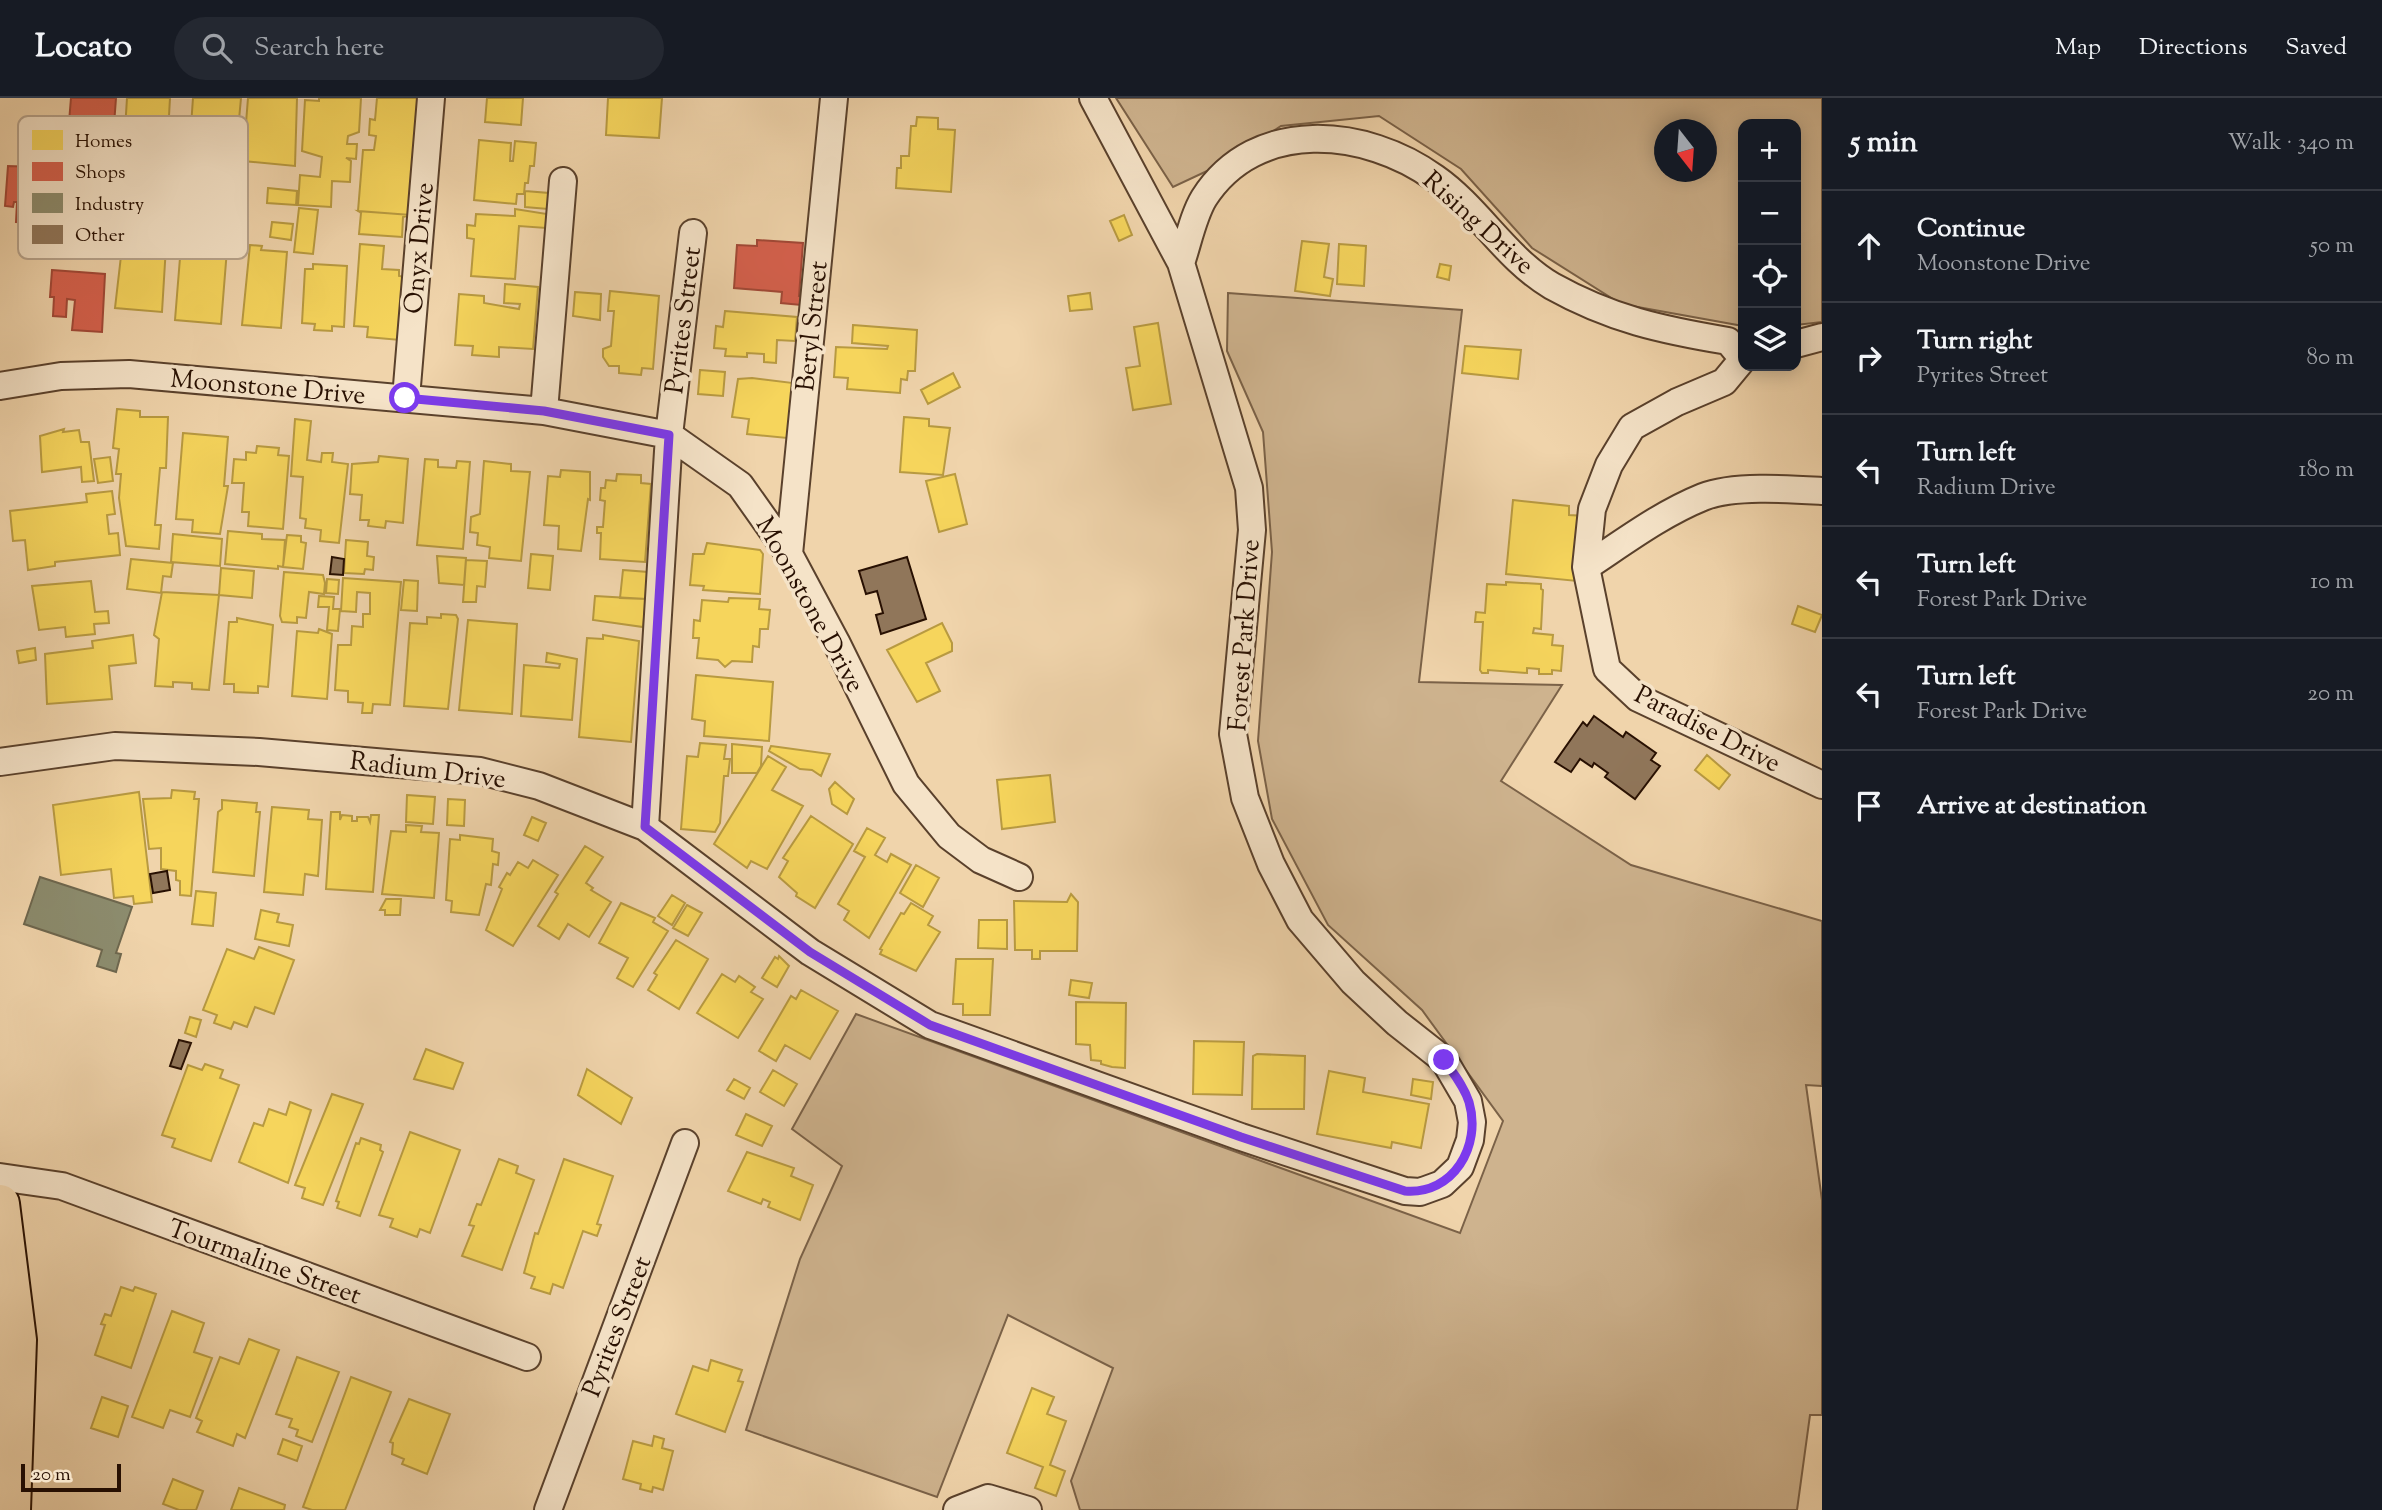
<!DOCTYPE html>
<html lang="en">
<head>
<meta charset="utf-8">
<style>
  :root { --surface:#171b24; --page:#242831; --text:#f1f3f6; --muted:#9ea1a6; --line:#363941 }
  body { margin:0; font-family:"Sorts Mill Goudy",serif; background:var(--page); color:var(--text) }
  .controls { position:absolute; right:21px; top:21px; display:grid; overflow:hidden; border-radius:14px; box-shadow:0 4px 18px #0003 }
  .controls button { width:63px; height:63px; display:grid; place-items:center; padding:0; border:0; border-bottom:2px solid var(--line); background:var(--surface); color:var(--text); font:35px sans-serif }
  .compass { position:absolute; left:1654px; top:21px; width:63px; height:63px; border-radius:50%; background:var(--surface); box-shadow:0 4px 18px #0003; rotate:163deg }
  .scale { position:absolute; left:21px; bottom:18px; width:100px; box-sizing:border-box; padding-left:7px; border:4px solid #281002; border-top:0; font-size:19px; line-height:24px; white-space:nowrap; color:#281002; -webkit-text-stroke:5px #f5e3c8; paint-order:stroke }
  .stop { position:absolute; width:21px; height:21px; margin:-16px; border:5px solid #7c3aed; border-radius:50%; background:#fff }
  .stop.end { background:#7c3aed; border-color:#fff; box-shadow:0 2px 7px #0008 }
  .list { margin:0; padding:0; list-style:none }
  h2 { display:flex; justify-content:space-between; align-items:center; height:91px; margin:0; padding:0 28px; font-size:30px }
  h2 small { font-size:23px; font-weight:400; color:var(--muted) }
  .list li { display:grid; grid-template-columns:46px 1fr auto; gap:21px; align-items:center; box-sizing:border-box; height:112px; padding:0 28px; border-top:2px solid var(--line) }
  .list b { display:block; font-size:26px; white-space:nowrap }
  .list p { margin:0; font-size:23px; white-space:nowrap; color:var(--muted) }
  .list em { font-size:23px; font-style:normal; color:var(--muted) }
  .icon { flex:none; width:38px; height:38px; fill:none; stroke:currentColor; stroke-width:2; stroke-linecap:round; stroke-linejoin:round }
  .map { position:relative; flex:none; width:1822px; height:1412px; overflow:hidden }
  header { display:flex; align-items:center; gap:42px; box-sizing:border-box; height:98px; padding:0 35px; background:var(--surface); border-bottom:2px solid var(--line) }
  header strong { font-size:33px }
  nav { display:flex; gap:38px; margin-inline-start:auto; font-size:24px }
  .search { width:490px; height:63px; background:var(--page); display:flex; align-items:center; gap:18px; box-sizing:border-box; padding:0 24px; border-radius:38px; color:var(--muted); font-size:26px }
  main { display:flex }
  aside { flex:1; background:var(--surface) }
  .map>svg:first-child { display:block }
</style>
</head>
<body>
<header>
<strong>Locato</strong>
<div class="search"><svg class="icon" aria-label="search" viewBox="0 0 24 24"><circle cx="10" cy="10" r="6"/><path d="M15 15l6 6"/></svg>Search here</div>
<nav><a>Map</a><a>Directions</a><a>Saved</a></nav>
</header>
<main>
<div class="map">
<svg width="1822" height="1412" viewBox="0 0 1822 1412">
  <rect width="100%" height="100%" fill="#f0d4ab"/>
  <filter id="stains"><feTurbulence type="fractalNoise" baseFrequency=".00286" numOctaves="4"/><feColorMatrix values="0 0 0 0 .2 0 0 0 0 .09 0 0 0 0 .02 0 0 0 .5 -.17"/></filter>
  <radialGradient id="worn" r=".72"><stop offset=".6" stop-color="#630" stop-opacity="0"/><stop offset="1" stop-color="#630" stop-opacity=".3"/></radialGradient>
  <path fill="#ceb38e" stroke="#7b6248" stroke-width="2" fill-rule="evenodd" d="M1116,0H1822V224L1796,227V26H1743V228L1621,206L1532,150L1461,71L1379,18L1281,28L1222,66L1173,89ZM1664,32H1706V74H1664Z
    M1228,195L1462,212L1419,584L1562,587L1501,683L1631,767L1822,823V988L1806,987L1822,1102V1317H1810L1797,1412H1080L1071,1383L1113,1270L1008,1217L937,1399L746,1332L800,1161L842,1068L792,1031L856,916L1460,1135L1503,1023L1422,912L1328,827L1272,721L1258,643L1272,454L1263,334L1227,253Z"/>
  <path fill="#f6d55c" stroke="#b89a41" stroke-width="2" d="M127,0H170L168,36L151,34L150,46L129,45L130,32H125Z
    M193,0H241L235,65L215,63L216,44L190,42Z
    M248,0H297L295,68L243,63Z
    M319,0H361L359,34L348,38L347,46H357L356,61L346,60L351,63L350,84L332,83L331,109L298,107L300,77L320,79L322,59L302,53L305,2L319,3Z
    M377,0H420L411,117L358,113L363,52H374L376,38L369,37L370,21L375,22Z
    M487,0H523L521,27L485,24Z
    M608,0H662L659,40L606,37Z
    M917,19L938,20V31L955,32L951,94L896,90L897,70H901V58H909L911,28H916Z
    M479,42L511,45L510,63H513L515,43L536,45L534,68H530L528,85H525L524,96H517L516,106L474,102Z
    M268,90L297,93L296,107L267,105Z
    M525,93L549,95L548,111L525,109Z
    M299,110L318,112L313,156L294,154Z
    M515,111L547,116L546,130L519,128L515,181L471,178L474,141L467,140V127L475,128L476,116L515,118Z
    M358,113L411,117L403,119L402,139L359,136L361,115Z
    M1124,117L1132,137L1119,143L1110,123Z
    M272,124L293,126L291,142L270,139Z
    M182,135L228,139L221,226L175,222Z
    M1302,143L1329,146L1324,179L1333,181L1330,198L1295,193Z
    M360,146L384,148L382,171L399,172V178L405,179L400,242L367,239L368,229L354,228Z
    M1339,146L1366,148L1364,188L1337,186Z
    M147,147L166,148L162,214L115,210L121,158L146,159Z
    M250,147L262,148L261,152L287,154L281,230L242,227Z
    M313,166L347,168L344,229L332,228V233L314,232L315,226L302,225L305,171H313Z
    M1440,166L1451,168L1449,182L1437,179Z
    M505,186L538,189L533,251L499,249V259L472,257L473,248L455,247L459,196L484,198V205L519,211L520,206L504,205Z
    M610,193L659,198L653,271L642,270L641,277L619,275V268H609L603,259V251L611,248L614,213H608Z
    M575,194L601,196L600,222L573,218Z
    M1090,195L1092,211L1070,213L1068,198Z
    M725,213L797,219L795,243L777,242L776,265L764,264V256L747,255V259L725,258L726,251L714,250L716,228L723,229Z
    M1158,225L1171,306L1133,312L1126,270L1140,268L1134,229Z
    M853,227L917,232L915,273H908L907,282L901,281L900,295L847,291L848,280L834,279L836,249L887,251L888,248L852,245Z
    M1465,248L1521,252L1518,281L1462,275Z
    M700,272L725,274L723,298L698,296Z
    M953,275L960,289L928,306L921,292Z
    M752,280L793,285L787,340L747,336L749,321L732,319L738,281Z
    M117,311L140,313V319H168L166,370H160L155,427H161L159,451L126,448L119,400L121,376H116L119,351L113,350Z
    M904,319L929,321V328L950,330L943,377L900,374Z
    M295,321L311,323L307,362L321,364L322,355H333L332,364L348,366L339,445L320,443L321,432L305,430L306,421L300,420L303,379L291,378Z
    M64,331L63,334L79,332L81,344H89L94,383L82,384L81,369L42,374L40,338Z
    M183,335L228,339L224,388H228L220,436L192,434L193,422L176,421Z
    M257,348L279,350L278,357L289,358L283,431L248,428L249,414H242L244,385H232L234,361L246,362V354L256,355Z
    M379,358L408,361L403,425L386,423L385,430L368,428L369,422H360L362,397L350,396L352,366L378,364Z
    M110,359L113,383L98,385L94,361Z
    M425,361L438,362V369L456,370L457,363L470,364L463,451L417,447Z
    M484,363L511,366V373L530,374L521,463L489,460L490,449L477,447L478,435L470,434L471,419L480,416Z
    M561,372L590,374V402L588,401L581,453L558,451L559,428L544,427L548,378L560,379Z
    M617,376L641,377V385L651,386L645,464L600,461L601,435H597V429H603L605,403L600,402L601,390H605L606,382L616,383Z
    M955,376L967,426L939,434L926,383Z
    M112,393L115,416L107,417L109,436L118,435L120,457L55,464V468L28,472L25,442L13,443L10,413L87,404L86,396Z
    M1513,402L1569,408V417L1586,418L1577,483L1506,476Z
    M228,433L262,436V441L285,442L283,469L278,468V471L225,466Z
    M173,436L222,441L220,468L171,464Z
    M287,437L301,438V444L306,445L303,471L283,469Z
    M346,442L368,444L367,458L374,459L373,472L365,471L364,476L344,475Z
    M707,445L760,452L763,456L760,496L703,492L704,488L690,487L693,456H704Z
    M531,456L553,458L550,492L528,490Z
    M437,458L466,460L464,487L439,485Z
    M131,461L173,465L171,479L163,478L161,495L127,491Z
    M466,462L487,463L485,489L477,488L476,504H463Z
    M221,470L254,473L252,500L219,497Z
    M623,472L648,474L646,501L620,500Z
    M284,474L323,477L325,485L324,496L309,494L306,520L297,519V525L282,524L280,518Z
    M343,480L401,484L390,607L373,606L372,615H362L363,605L348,604V593L335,592L338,547H351L352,528L363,529V516H370V495L357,494L356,514L341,513Z
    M327,481L339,482L338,496L326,495Z
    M404,482L418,483L417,513L401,512Z
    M91,483L95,514L108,513L109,525L94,526L95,536L66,539L65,529L39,532L32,488Z
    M1506,484L1541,486V491L1543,492L1541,531L1534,530L1533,535L1553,537L1552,547L1563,548L1561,573L1552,572V576H1539V571L1527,570V575L1488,572V575H1482L1480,572L1483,524H1475L1476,514L1485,515L1487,486L1506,487Z
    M162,494L219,497L209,592L192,591V585L173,584V589L155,588L159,541L154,537Z
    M319,498L334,499L333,511H340L338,533L327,532L329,509H318Z
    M595,498L646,501L643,529L593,522Z
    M729,500L760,501L759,511L770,512L768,531H760L759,549L753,548L752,564L732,563L725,569L718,562L697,560L699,540H693L694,522L700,523L702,502L728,504Z
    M1798,508L1822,517L1815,534L1792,526Z
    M441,516L456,517L458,521L448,611L404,608L410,525L427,526V519L441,520Z
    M237,520L273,527L268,589L258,588V595L234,594V586H224L229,524H237Z
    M468,522L517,526L512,616L459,612Z
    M942,525L952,545V553L926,565L940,593L917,604L887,552Z
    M319,531L332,536L327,601L292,598L297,533L318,535Z
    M133,537L136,565L109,568L112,601L47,606L45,556L93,550L92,543Z
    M603,537L639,543L631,644L579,639L587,540L603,541Z
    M35,550L36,562L19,565L17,553Z
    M547,555L577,561L572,622L521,618L524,567L559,570L560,566L546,564Z
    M696,577L773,584L769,643L704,638L705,623L692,621Z
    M700,645L726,647L724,661H730L728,678H724L720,725L715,734L681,731L687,658L698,659Z
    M732,646L762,649L761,668L757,675H732Z
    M771,648L830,656L821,678L812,672L800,671L769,653Z
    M1707,657L1730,677L1719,691L1695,672Z
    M768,658L786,669L772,692L803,708L767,771L751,763L747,770L714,746Z
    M1050,677L1055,724L1002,731L997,682Z
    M835,684L854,701L847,716L832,706L829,691Z
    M172,692L195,694L194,701H199L191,798L180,797V783L176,782V773L161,771V750L149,751L143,701L171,700Z
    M139,694L152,804L134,806L133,798L114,800L111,771L61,777L53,707Z
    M407,697L435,699L433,726L406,724Z
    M448,701L465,702L464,728L447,727Z
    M222,702L257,705L256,714H260L254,778L213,774L218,714L222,711Z
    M272,709L309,712L308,721L322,722L318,778L305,776L303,797L264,794Z
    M331,714H340V722L342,717L352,718V723H357V719H368L370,724L371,717H379L373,794L326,791Z
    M811,718L853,746L815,810L796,798L797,795L779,779L788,763L783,760Z
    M532,719L546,725L538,743L524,737Z
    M406,727L422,728L421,734L439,735L434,800L382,796L391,733L406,734Z
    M867,730L885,740L875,757L887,764L891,756L911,767L869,840L844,822L849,813L838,806L865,759L854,753Z
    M460,737L493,741L492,753L499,755L498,767L493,766L491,787L486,786L479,817L451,814L452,803L446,802L450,741L460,742Z
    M585,748L603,759L586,785L593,790L591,792L611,804L589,839L568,826L559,841L538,828L558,796L555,794Z
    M533,762L558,777L513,848L486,832L502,791L499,789L507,775L510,777L518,764L528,770Z
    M916,767L939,780L923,809L900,795Z
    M196,793L216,795L213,828L192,826Z
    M1071,796L1078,804L1077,853H1040V861H1032V852H1015L1014,803L1067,804Z
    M672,797L685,805L672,827L658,818Z
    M386,801H401L400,817H385V812H380Z
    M621,805L655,820L653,824L668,833L633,889L617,880L628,860L599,845Z
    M911,805L933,818L928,827L940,834L916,873L880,856L882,852L880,851L901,815L904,816Z
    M687,807L702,815L688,838L673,830Z
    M261,812L279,816L277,824L293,827L289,848L255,841Z
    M979,822H1007V851L978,850Z
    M676,842L708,861L679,911L648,892L657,877L654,875Z
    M259,849L294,862L274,916L255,909L247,929L234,924L231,931L214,925L217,917L203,912L227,851L254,861Z
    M779,858L789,868L777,889L762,880L775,859L778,861Z
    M956,861H993L990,917H963V906H953Z
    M722,876L735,884L739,878L755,889L751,894L763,901L738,940L697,915Z
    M1071,882L1092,885L1089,900L1069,897Z
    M801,892L838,913L810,961L785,947L776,963L759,953L791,898L796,901Z
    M1076,904L1126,905L1125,970L1112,969L1101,966V963L1091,962L1090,947L1076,946Z
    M190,919L201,922L196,939L185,935Z
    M1194,943L1244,944L1242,997L1193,996Z
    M426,951L463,965L453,991L414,981Z
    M1257,956L1305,958L1304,1011H1252L1253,958Z
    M205,966L223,972L220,980L239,987L211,1063L172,1049L175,1041L162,1037L188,967L202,972Z
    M587,971L632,1000L621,1026L578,997Z
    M773,972L797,986L784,1008L760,994Z
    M1329,973L1365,980L1363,994L1429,1006L1421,1050L1392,1044L1391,1050L1317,1036Z
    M734,981L750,990L744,1001L727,992Z
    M1413,981L1433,984L1431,1001L1411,997Z
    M332,996L363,1006L323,1107L302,1100L305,1090L295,1087Z
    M290,1004L311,1012L288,1085L239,1064L254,1025L263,1028L269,1011L286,1017Z
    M746,1016L772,1028L762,1048L736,1037Z
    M410,1034L460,1052L430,1135L420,1131L417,1139L390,1129L393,1121L379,1117Z
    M361,1040L381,1047L380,1052L383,1054L360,1118L337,1110L339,1104L336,1103L356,1045L359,1046Z
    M747,1054L794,1070L791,1078L813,1087L800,1122L768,1109L770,1104L763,1101L761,1106L728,1093Z
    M499,1061L518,1068L516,1075L534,1082L502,1172L462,1158L474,1128L469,1127L477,1106L481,1107Z
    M564,1061L613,1078L597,1126L601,1127L597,1138L583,1133L563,1190L553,1186L550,1196L531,1190L535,1179L524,1175L535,1135L538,1136Z
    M121,1189L133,1193L135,1189L156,1196L131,1270L95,1257L105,1227L101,1226L105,1216L111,1218Z
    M172,1213L204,1225L194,1254L212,1260L190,1319L170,1312L163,1330L132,1319Z
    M249,1241L279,1252L245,1340L237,1336L233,1348L197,1334L202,1323L196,1320L220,1259L239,1266Z
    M297,1259L339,1274L312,1344L296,1338L298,1332L289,1329L292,1321L276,1316Z
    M711,1262L742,1272L738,1283L743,1284L725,1334L676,1316L693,1268L708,1273Z
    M351,1279L391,1294L345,1412H312L303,1409Z
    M1032,1290L1054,1299L1047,1316L1066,1323L1050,1367L1065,1373L1056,1398L1035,1390L1043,1369L1007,1355Z
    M102,1299L128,1308L118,1339L91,1330Z
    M409,1301L450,1316L427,1376L402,1366L404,1361L392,1356L393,1345L390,1344Z
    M654,1338L664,1341L662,1350L673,1353L663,1392L653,1389L652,1394L640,1391L641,1386L623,1381L633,1343L652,1348Z
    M283,1341L302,1348L297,1363L278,1356Z
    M173,1381L203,1393L196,1412H179L163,1406Z
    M239,1390L285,1407L284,1412H231Z"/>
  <path fill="#d6604d" stroke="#a24836" stroke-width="2" d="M71,0H116L114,27L69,24Z
    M38,61L95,66L91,111L51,115L44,113L43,125L16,124L17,104H14L13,109L5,108L8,68L38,69Z
    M757,142L803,145L799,198H802L801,207L781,205L782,194L734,190L737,147L757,148Z
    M52,172L105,176L102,234L72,232L75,202L67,201L66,219L53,218L54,199H50Z"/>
  <path fill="#8c8c6e" stroke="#6e674e" stroke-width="2" d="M40,779L132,809L116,855L121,856L116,874L97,868L102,852L24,826Z"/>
  <path fill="#90765a" stroke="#281002" stroke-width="2" d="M332,459L344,461L343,477L330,476Z
    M907,459L926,521L881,536L876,517L883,515L877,493L866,496L859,473Z
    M1594,618L1623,639L1626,634L1656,655L1651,662L1660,668L1635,701L1605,679L1608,675L1594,665L1592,669L1580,661L1571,674L1555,664L1583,624L1587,628Z
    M167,773L170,792L153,795L150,776Z
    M179,942L191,945L181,971L170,968Z"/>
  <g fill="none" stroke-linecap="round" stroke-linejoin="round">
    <defs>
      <path id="minor" d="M1181,165C1188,145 1193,118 1204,100C1256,19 1366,30 1435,80C1478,110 1506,161 1552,188C1611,221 1662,232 1728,243L1743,261
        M1796,246L1822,239
        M1743,261L1724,284L1677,304L1632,329L1609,367L1592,411L1586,469L1607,571L1638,600L1822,687
        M0,288L61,278L129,276L544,313L669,337L740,387L789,456L836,544L906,686L949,738L981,762L1019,779
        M406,300L431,0
        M544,313L563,83
        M789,456L834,0
        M1586,469C1624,444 1661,416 1703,399C1733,387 1790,391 1822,393
        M0,664L115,648L259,654L480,673L539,688L645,729L810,854L930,927L1241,1039L1405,1093L1420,1094L1442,1086L1460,1069L1470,1042L1472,1024L1468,1003L1444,962L1397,925L1353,884L1300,822L1271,766L1245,700L1233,636L1252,432L1249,390L1181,165L1093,0
        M645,729L669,337L693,135
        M0,1079L62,1088L527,1259
        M548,1412L685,1045
        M957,1412L988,1400L1028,1412"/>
      <path id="primary" d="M0,1106L17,1242L11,1412"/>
    </defs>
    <use href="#minor" stroke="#5a412c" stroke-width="30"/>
    <use href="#primary" stroke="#281002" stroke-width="42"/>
    <use href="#minor" stroke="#f5e3c8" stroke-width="26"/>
    <use href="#primary" stroke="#f0d4ab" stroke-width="38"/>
  </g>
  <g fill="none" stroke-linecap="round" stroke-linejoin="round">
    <path stroke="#7c3aed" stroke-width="9" d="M405,300L544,313L669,337L645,729L810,854L930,927L1241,1039L1405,1093C1453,1097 1482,1048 1469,1004C1464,988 1453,975 1444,962"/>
  </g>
  <g text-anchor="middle" stroke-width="7" stroke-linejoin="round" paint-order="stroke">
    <g font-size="26" fill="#281002" stroke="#f5e3c8">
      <text transform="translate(1479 124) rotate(42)" y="9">Rising Drive</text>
      <text transform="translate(418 150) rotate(-85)" y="9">Onyx Drive</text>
      <text transform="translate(682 222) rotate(-83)" y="9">Pyrites Street</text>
      <text transform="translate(811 228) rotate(-84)" y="9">Beryl Street</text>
      <text transform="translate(268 288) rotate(5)" y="9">Moonstone Drive</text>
      <text transform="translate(811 506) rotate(61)" y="9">Moonstone Drive</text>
      <text transform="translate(1243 537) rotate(-86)" y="9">Forest Park Drive</text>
      <text transform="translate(1708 630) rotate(27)" y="9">Paradise Drive</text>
      <text transform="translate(428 671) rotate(7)" y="9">Radium Drive</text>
      <text transform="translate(265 1163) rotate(20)" y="9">Tourmaline Street</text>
      <text transform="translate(616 1228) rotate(-69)" y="9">Pyrites Street</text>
    </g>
  </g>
  <rect x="18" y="18" width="230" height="143" rx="10" fill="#f5e3c8" stroke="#b8a48d" stroke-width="2"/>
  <rect x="32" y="32" width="31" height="20" fill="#f6d55c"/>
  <rect x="32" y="64" width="31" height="19" fill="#d6604d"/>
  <rect x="32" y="95" width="31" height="20" fill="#8c8c6e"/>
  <rect x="32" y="127" width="31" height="19" fill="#90765a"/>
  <g font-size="19" fill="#281002">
    <text x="75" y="49">Homes</text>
    <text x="75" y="80">Shops</text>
    <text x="75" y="112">Industry</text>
    <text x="75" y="143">Other</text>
  </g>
  <rect width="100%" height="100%" filter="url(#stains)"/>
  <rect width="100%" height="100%" fill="url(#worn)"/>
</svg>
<div class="controls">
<button>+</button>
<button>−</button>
<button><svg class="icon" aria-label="locate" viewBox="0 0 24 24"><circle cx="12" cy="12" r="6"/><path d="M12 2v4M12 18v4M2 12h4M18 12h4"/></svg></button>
<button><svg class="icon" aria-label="layers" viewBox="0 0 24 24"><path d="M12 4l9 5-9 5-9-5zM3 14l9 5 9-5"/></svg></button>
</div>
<svg class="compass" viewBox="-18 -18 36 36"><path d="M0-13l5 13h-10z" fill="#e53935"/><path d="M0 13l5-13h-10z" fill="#9ea1a6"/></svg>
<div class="scale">20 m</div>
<div class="stop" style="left:405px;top:300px"></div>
<div class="stop end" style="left:1444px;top:962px"></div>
</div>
<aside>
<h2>5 min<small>Walk · 340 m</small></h2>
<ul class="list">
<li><svg class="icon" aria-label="ahead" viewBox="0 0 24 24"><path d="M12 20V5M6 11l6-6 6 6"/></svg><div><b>Continue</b><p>Moonstone Drive</p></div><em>50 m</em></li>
<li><svg class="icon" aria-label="right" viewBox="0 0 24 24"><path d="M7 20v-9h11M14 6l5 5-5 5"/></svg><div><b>Turn right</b><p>Pyrites Street</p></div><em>80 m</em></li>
<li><svg class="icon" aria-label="left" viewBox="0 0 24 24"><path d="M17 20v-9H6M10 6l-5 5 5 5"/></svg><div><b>Turn left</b><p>Radium Drive</p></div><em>180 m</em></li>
<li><svg class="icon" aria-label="left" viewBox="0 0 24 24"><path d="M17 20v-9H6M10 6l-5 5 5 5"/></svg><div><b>Turn left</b><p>Forest Park Drive</p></div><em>10 m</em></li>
<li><svg class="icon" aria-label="left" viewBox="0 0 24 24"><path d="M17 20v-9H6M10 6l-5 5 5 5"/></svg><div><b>Turn left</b><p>Forest Park Drive</p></div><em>20 m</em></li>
<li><svg class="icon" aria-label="arrive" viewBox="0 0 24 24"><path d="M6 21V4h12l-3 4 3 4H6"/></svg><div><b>Arrive at destination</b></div></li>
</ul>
</aside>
</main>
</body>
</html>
